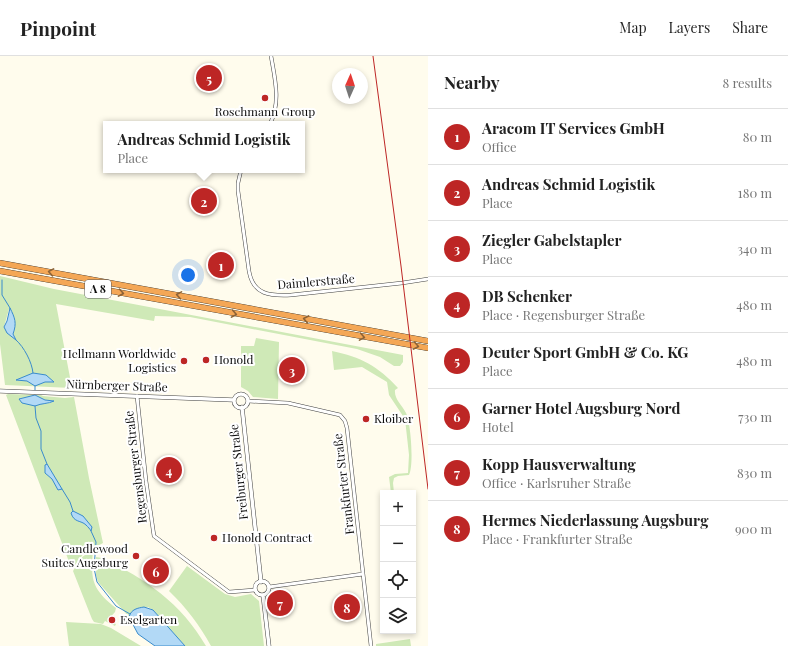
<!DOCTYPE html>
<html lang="en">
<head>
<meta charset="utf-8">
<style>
  :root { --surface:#fff; --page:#f6f6f6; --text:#222; --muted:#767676; --line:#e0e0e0; --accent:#bd2625 }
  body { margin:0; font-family:"Playfair Display",serif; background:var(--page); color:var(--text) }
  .controls { position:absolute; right:12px; bottom:12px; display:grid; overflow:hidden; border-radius:0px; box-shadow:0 2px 6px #0003 }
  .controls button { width:36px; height:36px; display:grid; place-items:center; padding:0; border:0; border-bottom:1px solid var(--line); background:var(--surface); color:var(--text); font:20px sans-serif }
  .compass { position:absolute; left:332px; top:12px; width:36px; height:36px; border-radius:50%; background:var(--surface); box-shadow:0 2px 6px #0003; rotate:3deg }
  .you { position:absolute; left:188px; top:219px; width:14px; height:14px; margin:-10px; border:3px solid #fff; border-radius:50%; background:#1a73e8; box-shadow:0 0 0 6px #1a73e833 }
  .badge { display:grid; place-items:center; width:26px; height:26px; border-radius:50%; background:var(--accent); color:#fff; font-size:13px; font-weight:700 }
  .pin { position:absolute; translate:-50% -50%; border:2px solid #fff; box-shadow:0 1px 4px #0006 }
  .popup { position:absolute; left:103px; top:65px; width:202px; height:52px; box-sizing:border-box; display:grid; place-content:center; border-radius:0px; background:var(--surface); filter:drop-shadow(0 1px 3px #0005); font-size:13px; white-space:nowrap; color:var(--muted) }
  .popup b { font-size:15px; color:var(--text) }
  .popup::after { content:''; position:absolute; left:50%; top:100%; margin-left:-8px; border:8px solid transparent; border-top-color:var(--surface) }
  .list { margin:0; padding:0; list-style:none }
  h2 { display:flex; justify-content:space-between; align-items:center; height:52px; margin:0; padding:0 16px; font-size:17px }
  h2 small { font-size:13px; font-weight:400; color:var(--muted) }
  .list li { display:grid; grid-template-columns:26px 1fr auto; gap:12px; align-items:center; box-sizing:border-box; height:56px; padding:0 16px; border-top:1px solid var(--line) }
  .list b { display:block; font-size:15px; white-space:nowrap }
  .list p { margin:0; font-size:13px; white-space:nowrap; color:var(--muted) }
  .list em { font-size:13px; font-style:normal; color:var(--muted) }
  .icon { flex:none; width:22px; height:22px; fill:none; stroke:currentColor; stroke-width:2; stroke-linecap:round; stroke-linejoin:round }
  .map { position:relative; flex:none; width:428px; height:590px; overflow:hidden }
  header { display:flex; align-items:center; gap:24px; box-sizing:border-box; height:56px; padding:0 20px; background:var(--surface); border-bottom:1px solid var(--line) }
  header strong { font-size:19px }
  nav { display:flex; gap:22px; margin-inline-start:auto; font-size:14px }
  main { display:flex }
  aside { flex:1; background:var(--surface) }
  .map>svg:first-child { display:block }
</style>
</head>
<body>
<header>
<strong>Pinpoint</strong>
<nav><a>Map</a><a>Layers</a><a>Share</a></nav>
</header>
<main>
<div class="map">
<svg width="428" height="590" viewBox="0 0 428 590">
  <rect width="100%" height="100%" fill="#fffced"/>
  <path fill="#cfe9b7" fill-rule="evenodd" d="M0,220L54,233L403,299V306L400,310H394L380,301L357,293L190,261L155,260L154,265L56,248L72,332L5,329L0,288ZM9,253C16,261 16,268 13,278L15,282L4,271Z
    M256,282L279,286L278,343L253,341L248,335L241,331V290H254Z
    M332,295C361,301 378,310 398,332L395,334C394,343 402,349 406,357C411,367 414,410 409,419L398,420L394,422L393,427L394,437H391L389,421L395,418L408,417L409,399L405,363L389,339L387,326L362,311L334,314Z
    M8,338L41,339L43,340L65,342L74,341L89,422L103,487L84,497L73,512L71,511L6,339ZM35,339L45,344L54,345C43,351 30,346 19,343Z
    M93,493C91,522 90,532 116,552L115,556L108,564L116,568L115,570L105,565L103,568L94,566L92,563L73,515L81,502Z
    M96,501L102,502C146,523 181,547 206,590H185L153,554L148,551L130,558L129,561L98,526L96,519Z
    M187,510L225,538L235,541L251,538L259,545L264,590H211C200,570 186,551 169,535Z
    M66,566L101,568L111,572L141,590H69Z
    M410,583L411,590H376V588Z"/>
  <path fill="#b2d9f6" stroke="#398bcd" d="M10,252C15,262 17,267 13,278L16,284L7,277L4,271L7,265Z
    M33,317L46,319L54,326H45L35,330L27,325L16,324Z
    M35,339L45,344L54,345C48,348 42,347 35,350L22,347L19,343Z
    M47,408L62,433L58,434L52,423L45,417V409Z
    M73,455L83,460L92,471L91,475C90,473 88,471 86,469C81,464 74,467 71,457Z
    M144,551L153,554L185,590H155L138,578L129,561C131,553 138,552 144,551Z"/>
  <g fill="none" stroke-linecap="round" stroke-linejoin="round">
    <path stroke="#398bcd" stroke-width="1" d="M2,224V239L10,252
      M16,284C24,291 32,306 33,317
      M35,335V330
      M35,350L36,362L41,375V393L47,408
      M62,433L70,446L73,455
      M91,475L96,486L94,512L97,526L116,550L130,558"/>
    <defs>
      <path id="minor" d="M270,68C281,46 275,23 271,0
        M241,114L238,127V135L249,215C253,239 270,240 291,239L402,227L428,223
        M137,340L146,425L154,480L229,536L255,534
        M248,345L288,347L340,359L345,365L347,372L371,590
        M269,531L363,518"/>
      <path id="tertiary" d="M0,335L234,344
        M234 345a7 7 0 1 1 14 0a7 7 0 1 1-14 0Z
        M242,351L261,526
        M255 532a7 7 0 1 1 14 0a7 7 0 1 1-14 0Z
        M263,539L269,590"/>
      <path id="motorway" d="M0,207L428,285
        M0,215L428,292"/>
    </defs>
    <use href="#minor" stroke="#404040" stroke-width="4"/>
    <use href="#tertiary" stroke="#404040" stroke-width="4.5"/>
    <use href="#motorway" stroke="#1e1e1e" stroke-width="6"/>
    <use href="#minor" stroke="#fff" stroke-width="3"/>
    <use href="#tertiary" stroke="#fff" stroke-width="3.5"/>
    <use href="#motorway" stroke="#f4a756" stroke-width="5.5"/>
    <path stroke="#bd2625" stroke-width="1" d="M373,0L401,210L428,433"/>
  </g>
  <defs><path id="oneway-chevron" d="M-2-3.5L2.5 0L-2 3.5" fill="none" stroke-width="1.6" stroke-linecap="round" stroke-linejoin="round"/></defs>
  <g stroke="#8c6235">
    <use href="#oneway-chevron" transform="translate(51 216) rotate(-170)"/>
    <use href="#oneway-chevron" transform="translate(121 237) rotate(10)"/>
    <use href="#oneway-chevron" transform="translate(179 239) rotate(-170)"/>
    <use href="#oneway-chevron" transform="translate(234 258) rotate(10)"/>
    <use href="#oneway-chevron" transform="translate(306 263) rotate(-169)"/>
    <use href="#oneway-chevron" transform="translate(362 281) rotate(10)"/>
    <use href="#oneway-chevron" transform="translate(416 290) rotate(10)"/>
  </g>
  <g fill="#bd2625" stroke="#fff" stroke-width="1.5">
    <circle cx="265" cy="42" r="4"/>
    <circle cx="206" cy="304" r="4"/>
    <circle cx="184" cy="305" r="4"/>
    <circle cx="366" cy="363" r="4"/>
    <circle cx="214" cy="482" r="4"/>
    <circle cx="136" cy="500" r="4"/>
    <circle cx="112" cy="564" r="4"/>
  </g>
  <g text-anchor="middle" stroke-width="4" stroke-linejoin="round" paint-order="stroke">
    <rect fill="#fff" stroke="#565656" stroke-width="1" x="85" y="224" width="26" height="18" rx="3"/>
    <g font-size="11" font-weight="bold" fill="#0d0d0d">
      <text x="98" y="237">A 8</text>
    </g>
    <g font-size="12" fill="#0d0d0d" stroke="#fff" text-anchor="start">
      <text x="265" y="60" text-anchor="middle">Roschmann Group</text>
      <text x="176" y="302" text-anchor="end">Hellmann Worldwide<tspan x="176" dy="14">Logistics</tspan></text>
      <text x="214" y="308">Honold</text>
      <text x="374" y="367">Kloiber</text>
      <text x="222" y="486">Honold Contract</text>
      <text x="128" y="497" text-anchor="end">Candlewood<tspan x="128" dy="14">Suites Augsburg</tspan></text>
      <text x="120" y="568">Eselgarten</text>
    </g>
    <g font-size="12" fill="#0d0d0d" stroke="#fff">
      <text transform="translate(316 226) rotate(-5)" y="4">Daimlerstraße</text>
      <text transform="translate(117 330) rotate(2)" y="4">Nürnberger Straße</text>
      <text transform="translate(136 411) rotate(-97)" y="4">Regensburger Straße</text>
      <text transform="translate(239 416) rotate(-96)" y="4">Freiburger Straße</text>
      <text transform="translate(344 428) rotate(-97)" y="4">Frankfurter Straße</text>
    </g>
  </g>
</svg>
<div class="controls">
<button>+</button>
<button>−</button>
<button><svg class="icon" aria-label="locate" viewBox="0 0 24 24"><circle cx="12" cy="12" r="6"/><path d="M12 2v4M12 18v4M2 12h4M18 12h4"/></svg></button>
<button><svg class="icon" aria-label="layers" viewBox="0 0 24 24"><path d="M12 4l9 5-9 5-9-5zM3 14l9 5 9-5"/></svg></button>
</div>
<svg class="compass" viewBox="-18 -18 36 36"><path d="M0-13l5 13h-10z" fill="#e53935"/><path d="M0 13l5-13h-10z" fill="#767676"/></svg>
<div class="you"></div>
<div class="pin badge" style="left:221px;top:209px">1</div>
<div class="pin badge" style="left:204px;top:145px">2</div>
<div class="popup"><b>Andreas Schmid Logistik</b>Place</div>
<div class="pin badge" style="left:292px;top:314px">3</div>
<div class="pin badge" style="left:169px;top:414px">4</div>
<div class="pin badge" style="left:209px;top:22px">5</div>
<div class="pin badge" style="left:156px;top:515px">6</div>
<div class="pin badge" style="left:280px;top:547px">7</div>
<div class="pin badge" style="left:347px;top:551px">8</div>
</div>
<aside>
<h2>Nearby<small>8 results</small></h2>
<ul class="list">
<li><span class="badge">1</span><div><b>Aracom IT Services GmbH</b><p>Office</p></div><em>80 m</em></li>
<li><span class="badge">2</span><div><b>Andreas Schmid Logistik</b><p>Place</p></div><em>180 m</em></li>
<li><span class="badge">3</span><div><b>Ziegler Gabelstapler</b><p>Place</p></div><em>340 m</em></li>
<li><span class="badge">4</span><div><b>DB Schenker</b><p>Place · Regensburger Straße</p></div><em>480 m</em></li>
<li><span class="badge">5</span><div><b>Deuter Sport GmbH &amp; Co. KG</b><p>Place</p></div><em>480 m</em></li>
<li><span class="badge">6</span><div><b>Garner Hotel Augsburg Nord</b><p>Hotel</p></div><em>730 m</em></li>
<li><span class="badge">7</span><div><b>Kopp Hausverwaltung</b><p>Office · Karlsruher Straße</p></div><em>830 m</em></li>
<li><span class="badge">8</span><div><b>Hermes Niederlassung Augsburg</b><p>Place · Frankfurter Straße</p></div><em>900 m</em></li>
</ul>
</aside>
</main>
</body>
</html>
